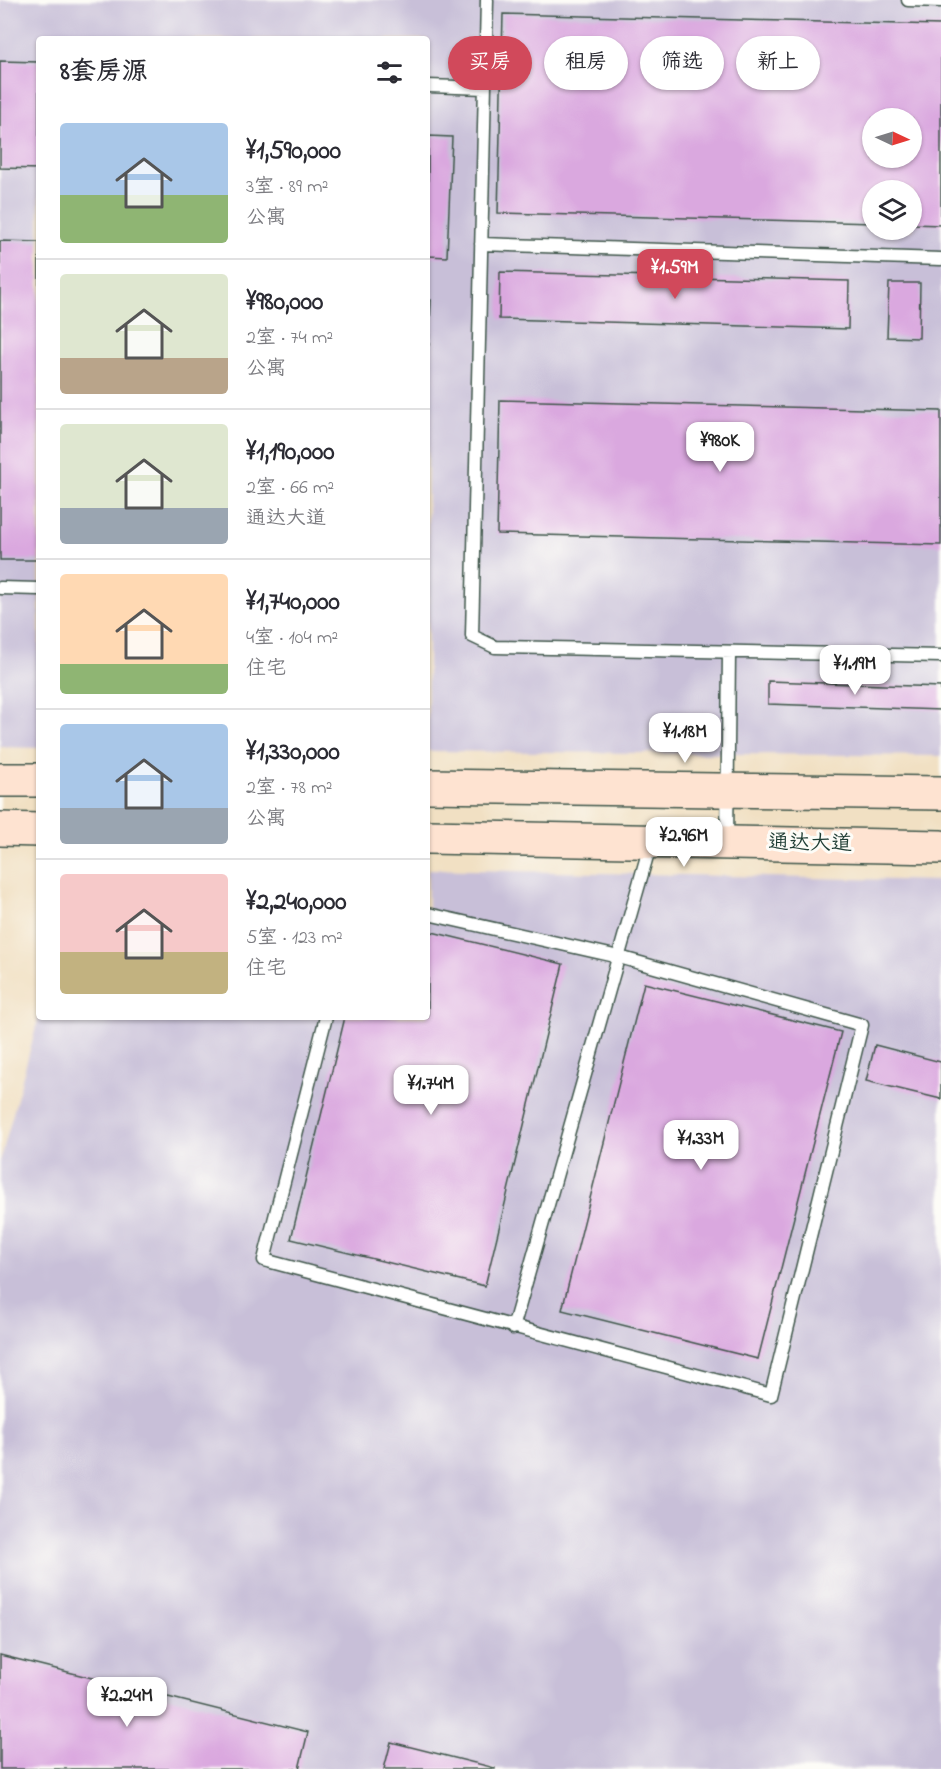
<!DOCTYPE html>
<html lang="zh">
<meta charset="utf-8">
<style>
body{margin:0;font-family:"Indie Flower","LXGW WenKai TC",sans-serif;background:#f2f2f3;color:#2b2b33;height:100vh;display:flex;flex-direction:column;font-size:22px;white-space:nowrap}
*{box-sizing:border-box;margin:0}
p{font-size:20px;color:#7c7c81}
.icon{flex:none;width:33px;height:33px;fill:none;stroke:currentColor;stroke-width:2;stroke-linecap:round;stroke-linejoin:round}
.map{position:relative;flex:1;overflow:hidden}
.drawer{position:absolute;left:36px;top:36px;width:394px;height:984px;display:flex;flex-direction:column;background:#fff;border-radius:6px;box-shadow:0 2px 4px #0004}
.drawer>*{flex:none}
.hud{position:absolute;left:448px;top:36px;width:402px;height:54px;display:flex;gap:12px}
.needle{width:39px;rotate:94deg}
.buttons{position:absolute;left:862px;top:108px;display:grid;gap:12px}
.buttons a{display:grid;place-items:center;width:60px;height:60px;border-radius:50%;background:#fff;box-shadow:0 2px 4px #0004;font-size:30px}
.price{position:absolute;translate:-50% -51px;padding:0 14px;border-radius:12px;background:#fff;color:#222;font-size:20px;line-height:39px;filter:drop-shadow(0 2px 3px #0008)}
.price::after{content:'';position:absolute;left:50%;top:36px;width:18px;height:14px;margin-left:-9px;background:inherit;clip-path:polygon(0 0,100% 0,50% 100%)}
.price.selected{background:#d1495b;color:#fff}
ul{padding:0;list-style:none}
li{display:flex;align-items:center;gap:18px;height:150px;padding:0 24px}
li+li{border-top:2px solid #e1e1e2}
li span{display:grid;place-items:center;flex:none;width:168px;height:120px;border-radius:6px;color:#555}
li>.icon{margin-inline-start:auto}
span .icon{width:72px;height:72px;fill:#fffc;stroke-width:1}
li b{font-size:26px}
h2{display:flex;justify-content:space-between;align-items:center;height:72px;padding:0 24px;font-size:26px}
.pill{padding:0 21px;border-radius:27px;background:#fff;box-shadow:0 2px 4px #0004;font-size:21px;line-height:54px}
.pill.selected{background:#d1495b;color:#fff}
.map>svg:first-child{display:block}
.industrial{fill:#c8bfd8;fill-rule:evenodd}
.building{fill:#daa8df;fill-rule:evenodd}
.lines{fill:none;stroke-linecap:round;stroke-linejoin:round}
.lane-casing{stroke:#3e5549;stroke-width:15}
.secondary-casing{stroke:#3e5549;stroke-width:36}
.lane{stroke:#fff;stroke-width:12}
.secondary{stroke:#fee3d1;stroke-width:33}
.labels{text-anchor:middle;dominant-baseline:central;stroke-width:6;stroke-linejoin:round;paint-order:stroke}
.street-label{font-size:21px;fill:#1f3d34;stroke:#fdfcf7}
</style>
<div class="map">
<svg width="941" height="1769" viewBox="0 0 941 1769">
<rect width="100%" height="100%" fill="#fdfcf7"/>
<filter id="ink" filterUnits="userSpaceOnUse"><feTurbulence type="fractalNoise" baseFrequency=".0167" numOctaves="2"/><feDisplacementMap in="SourceGraphic" scale="12" xChannelSelector="R" yChannelSelector="G"/><feConvolveMatrix kernelMatrix="1 2 1 2 8 2 1 2 1" color-interpolation-filters="sRGB"/></filter>
<filter id="wash" filterUnits="userSpaceOnUse"><feTurbulence type="fractalNoise" baseFrequency=".008" numOctaves="4" result="noise"/><feDisplacementMap in="SourceGraphic" scale="24" xChannelSelector="R" yChannelSelector="G"/><feGaussianBlur stdDeviation="1.35" result="paint"/><feColorMatrix in="noise" values="0 0 0 0 0 0 0 0 0 0 0 0 0 0 0 0 0 1.4 0 .05"/><feComposite in="paint" operator="in"/></filter>
<g filter="url(#wash)">
<rect width="100%" height="100%" fill="#f1e0c3"/>
<path class="industrial" d="M0 0H941V756L428 751V39H39V748L0 747ZM873 118H912V158H873ZM873 190H912V230H873Z
M428 869 941 881V1769H0V1162L39 1016 428 1017Z"/>
<g id="blocks">
<path class="building" d="M503 14 941 25V225L912 224V190H873V223L498 213ZM873 118H912V158H873Z
M0 61 39 62V169L0 168Z
M428 136 452 137 447 257 428 256Z
M0 241 39 242V560H0Z
M500 272 849 281 848 329 499 319Z
M889 283H920L919 338 887 337Z
M428 300H431L429 345H428Z
M500 400 941 411V545L497 534Z
M768 681 941 687V710L768 704Z
M428 931 563 964 485 1286 291 1239 345 1017H428Z
M644 983 841 1032 758 1359 562 1310Z
M875 1045 941 1062V1099L866 1081Z
M0 1655 308 1732 299 1769H0Z
M391 1742 495 1768V1769H384Z"/>
</g>
</g>
<g filter="url(#ink)">
<use href="#blocks" fill-opacity="0" stroke="#3e5549" stroke-width="1.5"/>
<g class="lines">
<g class="lane-casing">
<path id="lane" d="M487 0 472 636 495 647 941 656
M908 0 941 1
M428 86 485 88
M481 244 941 259
M0 588 39 589
M727 842 729 654
M326 1017 264 1260 771 1395 862 1025 619 957 428 914
M513 1328 651 842"/>
</g>
<g class="secondary-casing">
<path id="secondary" d="M0 780H39
M428 786 941 793
M0 829 39 830
M428 837 941 847"/>
</g>
<use href="#lane" class="lane"/>
<use href="#secondary" class="secondary"/>
</g>
</g>
<g class="labels">
<g class="street-label">
<text transform="translate(810 844) rotate(1)">通达大道</text>
</g>
</g>
</svg>
<div class="buttons">
<a><svg class="needle" viewBox="-14 -14 28 28"><path d="M0-13l5 13h-10z" fill="#e53935"/><path d="M0 13l5-13h-10z" fill="#7c7c81"/></svg></a>
<a><svg class="icon" aria-label="layers" viewBox="0 0 24 24"><path d="M12 4l9 5-9 5-9-5zM3 14l9 5 9-5"/></svg></a>
</div>
<b class="price selected" style="left:675px;top:300px">¥1.59M</b>
<b class="price" style="left:720px;top:473px">¥980K</b>
<b class="price" style="left:855px;top:696px">¥1.19M</b>
<b class="price" style="left:685px;top:764px">¥1.18M</b>
<b class="price" style="left:684px;top:868px">¥2.96M</b>
<b class="price" style="left:431px;top:1116px">¥1.74M</b>
<b class="price" style="left:701px;top:1171px">¥1.33M</b>
<b class="price" style="left:127px;top:1728px">¥2.24M</b>
<div class="hud">
<a class="pill selected">买房</a>
<a class="pill">租房</a>
<a class="pill">筛选</a>
<a class="pill">新上</a>
</div>
<section class="drawer">
<h2>8套房源<svg class="icon" aria-label="filters" viewBox="0 0 24 24"><path d="M4 7h16M4 17h16"/><circle cx="9" cy="7" r="2"/><circle cx="15" cy="17" r="2"/></svg></h2>
<ul>
<li><span style="background:linear-gradient(#a9c7e8 60%,#8fb573 0)"><svg class="icon" aria-label="home" viewBox="0 0 24 24"><path d="M3 11l9-7 9 7M6 9v11h12V9"/></svg></span><div><b>¥1,590,000</b><p>3室 · 89 m²</p><p>公寓</p></div></li>
<li><span style="background:linear-gradient(#dfe7d0 70%,#b9a48a 0)"><svg class="icon" aria-label="home" viewBox="0 0 24 24"><path d="M3 11l9-7 9 7M6 9v11h12V9"/></svg></span><div><b>¥980,000</b><p>2室 · 74 m²</p><p>公寓</p></div></li>
<li><span style="background:linear-gradient(#dfe7d0 70%,#9aa5b1 0)"><svg class="icon" aria-label="home" viewBox="0 0 24 24"><path d="M3 11l9-7 9 7M6 9v11h12V9"/></svg></span><div><b>¥1,190,000</b><p>2室 · 66 m²</p><p>通达大道</p></div></li>
<li><span style="background:linear-gradient(#ffd9b3 75%,#8fb573 0)"><svg class="icon" aria-label="home" viewBox="0 0 24 24"><path d="M3 11l9-7 9 7M6 9v11h12V9"/></svg></span><div><b>¥1,740,000</b><p>4室 · 104 m²</p><p>住宅</p></div></li>
<li><span style="background:linear-gradient(#a9c7e8 70%,#9aa5b1 0)"><svg class="icon" aria-label="home" viewBox="0 0 24 24"><path d="M3 11l9-7 9 7M6 9v11h12V9"/></svg></span><div><b>¥1,330,000</b><p>2室 · 78 m²</p><p>公寓</p></div></li>
<li><span style="background:linear-gradient(#f6c9c9 65%,#c2b280 0)"><svg class="icon" aria-label="home" viewBox="0 0 24 24"><path d="M3 11l9-7 9 7M6 9v11h12V9"/></svg></span><div><b>¥2,240,000</b><p>5室 · 123 m²</p><p>住宅</p></div></li>
</ul>
</section>
</div>
